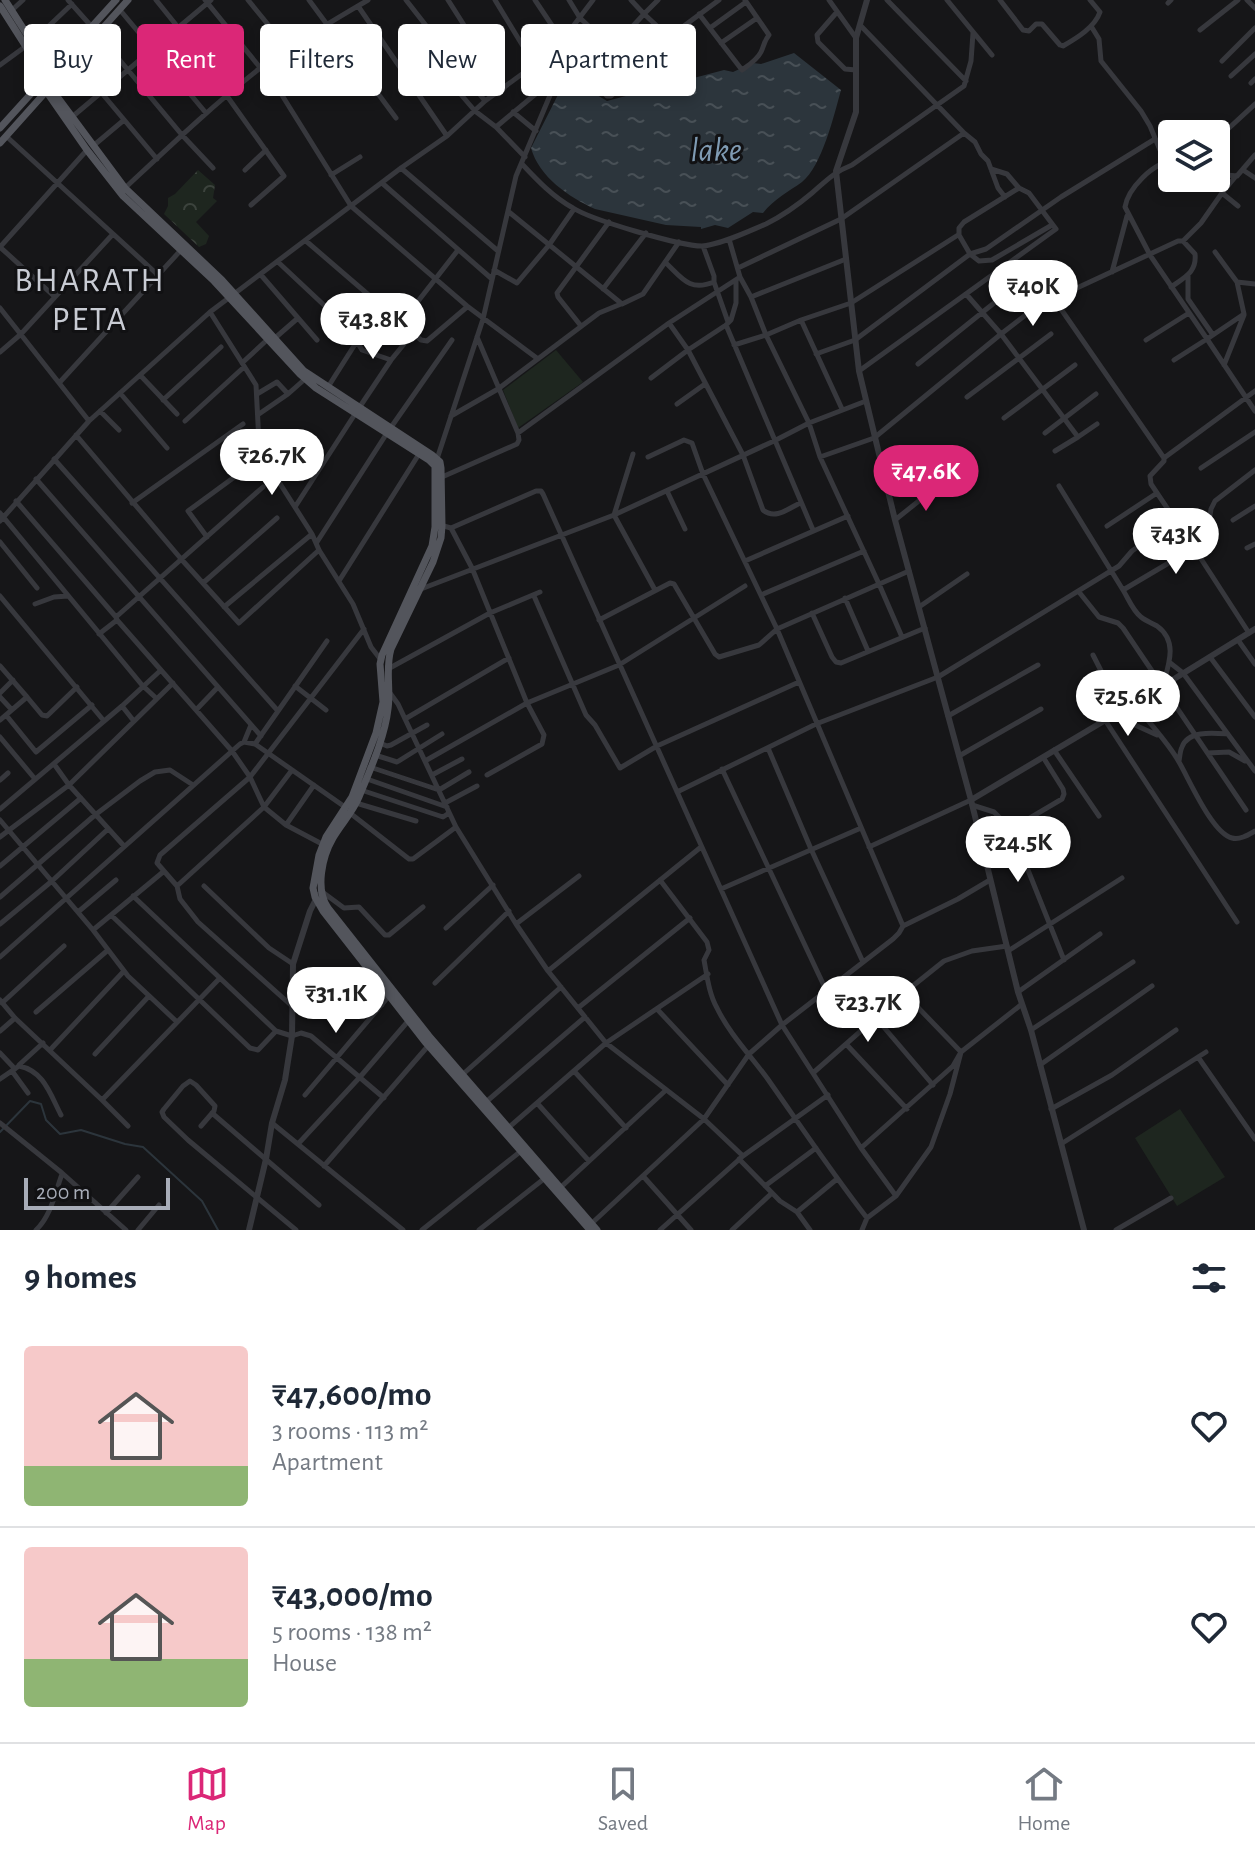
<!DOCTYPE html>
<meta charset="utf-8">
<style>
body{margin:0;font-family:"Alegreya Sans",sans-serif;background:#f2f2f3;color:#1f2937;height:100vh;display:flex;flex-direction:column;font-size:30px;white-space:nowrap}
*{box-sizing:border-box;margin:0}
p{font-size:26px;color:#747a83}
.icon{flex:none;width:44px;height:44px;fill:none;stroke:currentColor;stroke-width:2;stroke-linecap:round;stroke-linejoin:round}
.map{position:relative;height:1230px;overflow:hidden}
.details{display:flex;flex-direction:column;background:#fff;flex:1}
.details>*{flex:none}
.guide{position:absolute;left:24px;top:24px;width:800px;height:72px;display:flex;gap:16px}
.tools{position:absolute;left:1158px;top:120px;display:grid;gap:16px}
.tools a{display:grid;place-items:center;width:72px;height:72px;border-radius:8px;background:#fff;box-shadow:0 4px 12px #0003;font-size:40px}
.scale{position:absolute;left:24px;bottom:20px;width:146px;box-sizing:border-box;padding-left:8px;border:4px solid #a8adb8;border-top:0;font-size:22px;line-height:28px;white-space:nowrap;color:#a8adb8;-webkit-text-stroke:6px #111113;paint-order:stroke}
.price{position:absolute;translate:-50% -68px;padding:0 18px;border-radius:28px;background:#fff;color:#222;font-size:26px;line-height:52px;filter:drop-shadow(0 2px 4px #0008)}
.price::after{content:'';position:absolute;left:50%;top:48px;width:24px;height:18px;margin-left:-12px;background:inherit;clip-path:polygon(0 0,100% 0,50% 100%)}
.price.selected{background:#db2777;color:#fff}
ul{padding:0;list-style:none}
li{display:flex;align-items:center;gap:24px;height:200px;padding:0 24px}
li+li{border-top:2px solid #e0e1e3}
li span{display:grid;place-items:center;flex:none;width:224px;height:160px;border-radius:8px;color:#555}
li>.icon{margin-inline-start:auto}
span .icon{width:96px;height:96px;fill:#fffc;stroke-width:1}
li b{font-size:34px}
h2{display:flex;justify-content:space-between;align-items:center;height:96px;padding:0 24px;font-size:34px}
.tag{padding:0 28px;border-radius:8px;background:#fff;box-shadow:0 4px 12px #0003;font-size:28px;line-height:72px}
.tag.selected{background:#db2777;color:#fff}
.tab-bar{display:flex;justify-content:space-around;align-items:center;height:112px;border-top:2px solid #e0e1e3;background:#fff;font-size:22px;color:#747a83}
.tab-bar a{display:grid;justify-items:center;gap:4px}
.tab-bar .selected{color:#db2777}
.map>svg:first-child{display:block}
.green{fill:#1e261f}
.forest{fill:url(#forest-crowns)}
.water{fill:url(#water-ripples)}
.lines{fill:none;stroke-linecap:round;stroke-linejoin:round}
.stream{stroke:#2c353c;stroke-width:2}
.minor{stroke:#37383d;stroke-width:5}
.tertiary{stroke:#37383d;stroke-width:6}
.primary{stroke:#53555c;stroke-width:7}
.labels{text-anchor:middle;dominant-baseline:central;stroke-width:6;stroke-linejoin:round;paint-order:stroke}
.water-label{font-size:34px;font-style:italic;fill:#7f9bb3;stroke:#111113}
.neighbourhood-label{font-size:34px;letter-spacing:2px;fill:#c9ccd4;stroke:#111113}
</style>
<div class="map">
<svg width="1255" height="1230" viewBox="0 0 1255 1230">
<defs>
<pattern id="forest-crowns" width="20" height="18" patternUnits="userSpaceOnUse" patternTransform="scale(2)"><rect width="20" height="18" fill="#1e261f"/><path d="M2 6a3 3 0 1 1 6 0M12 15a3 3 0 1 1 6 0" fill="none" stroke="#3c433d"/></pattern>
<pattern id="water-ripples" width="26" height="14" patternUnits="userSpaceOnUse" patternTransform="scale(2)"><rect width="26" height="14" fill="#2c353c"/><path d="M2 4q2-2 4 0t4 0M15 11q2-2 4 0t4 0" fill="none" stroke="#485056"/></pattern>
</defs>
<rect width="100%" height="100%" fill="#161618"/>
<path class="green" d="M556 350 583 382 518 428 503 390Z
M1180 1109 1225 1177 1177 1206 1135 1138Z"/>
<path class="forest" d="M198 170 215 185 213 198 217 201 196 222 209 236 206 244 199 247 164 214 168 206V198L175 194Z"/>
<path class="water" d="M794 53 841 90C834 115 822 166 802 182 788 192 774 199 763 213L753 212 728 228 715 225 701 229V227L666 225 595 209C569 197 539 177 531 148L567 77 607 101 724 70 733 72 753 63 761 64Z"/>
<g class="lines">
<path class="stream" d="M0 1132 30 1101 41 1104 46 1120 60 1134 81 1130 125 1144 143 1147 202 1201 218 1230"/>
<path class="minor" d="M68 0 92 27
M156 0 231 93
M205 0 280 92 351 206 467 306 538 359
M248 0 288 49
M309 0 396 118
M406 0 485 101
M448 0 504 88
M495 0 535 66
M535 0 563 42
M569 0 580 18 649 82
M631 0 644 14 658 0
M829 0 856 38
M887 0 966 81
M947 0 992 55
M1000 0 1023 30 1029 31 1036 24H1042L1060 45 1063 46C1077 38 1095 27 1100 12L1090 0
M1247 0 1255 8
M1168 3 1171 0
M358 6 447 136
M120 10 206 113
M11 11 23 0
M837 12 817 35 818 42 845 69 856 70
M699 14 742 70C749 65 757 60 761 52 764 46 764 41 769 35L745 0
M1091 26 1099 39 1101 61 1141 111 1150 126 1165 162
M710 28 746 2
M1200 30 1238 0
M98 34 182 135 213 168
M307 36 327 67
M32 42 72 4
M721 43 757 18
M559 46 607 96H611L669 37 719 0
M281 54 305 87
M428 56 475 111 496 127 525 157
M660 58 667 41
M74 60 157 159
M1222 61 1255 28
M0 65 26 46
M588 75 644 14 669 37
M1231 76 1255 54
M1251 83 1255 79
M227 96 284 176 251 205
M513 112 536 131
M72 117 211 0
M496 127 556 77
M964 133 975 142 981 154 988 161 998 188 1005 197
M6 136 158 275
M1216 140 1255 104
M93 146 124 120
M1172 162C1153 162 1128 189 1125 207L1150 255 1207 339 1244 314 1237 282 1215 252
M522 164C537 180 553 197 573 208 592 220 680 246 702 246 720 245 749 231 766 224 782 216 799 204 812 193 826 181 834 172 852 165L964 86 971 61 973 33
M401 168 498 251
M245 170 266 150
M1243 170 1255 178
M1216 174 1237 176 1255 155
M331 175 360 157
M1236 176 1222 193 1238 206
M382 183 492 279
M125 188C169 147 212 106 259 69 294 43 331 22 368 0
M509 212 622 304 643 294 679 242
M1052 225 992 260 979 261 970 254 986 249 1061 197 1155 139
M729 239 740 277
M306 241 421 340 427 341 467 307
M1183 241 1201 223 1222 193
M0 247 87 150
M0 247 55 297
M278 262 359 338
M665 262C682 278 689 292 714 282V276L703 246
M738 268 841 219 964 133 861 26
M494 270 517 283 549 245 574 209
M1112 272 1127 216
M261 275 317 340
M1188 276V299L1213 335
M714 282 728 322
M1237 282 1255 284
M603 289 646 233
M234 294 401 168 447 136 485 101 555 50 593 0
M966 294 1001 334 1078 437 1097 424
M751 297 766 335 801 320 851 303 958 235
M1054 299 1164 458V461L1150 476 1151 484 1194 548 1123 590 1059 486
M0 308 89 421
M210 312 256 385 259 443 265 460 312 534 319 550 353 604 371 647 381 660
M801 320 842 409
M669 323 688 350 743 455 763 510C775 520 788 509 800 503
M726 325 813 530
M581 326 558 297 557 293 609 222
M477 337 518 433 669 323 740 277 751 297 846 259
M275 338 298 318
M1146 340 1189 313
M357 342 362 350 391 360
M734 345 766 335 809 423 820 457 879 584 902 637
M0 352 21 334 113 234
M816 354 855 340 970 254 959 235V228L964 222 1019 188
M1174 360 1207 339 1255 411
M242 363 268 339
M918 364 1009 291
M1224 365 1244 315
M859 371 1056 229 1029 193 1019 188 1007 174 991 169
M140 375 177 414
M651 378 688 350 726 325 731 320 736 303V280
M60 382 181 250
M328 387 359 338 369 327 401 323 458 250
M120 393 167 448
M257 394 277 382 288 394
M967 397 1051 334
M163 400 221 347
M677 404 705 384
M359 408 391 360 413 333
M100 411 119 430
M259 414 288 394 305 379
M451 416 498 389 599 313 621 304
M1004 418 1075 365
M185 421 244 367
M1045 433 1096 394
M76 435 182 560 239 623 319 550
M1055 451 1078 437
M633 454 614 515 655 590
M648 457 684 440 692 443 703 474 777 629 909 571
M820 457 874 438 1001 334 1036 307 1178 241H1183L1195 254C1197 272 1185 277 1171 287
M1164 458 1255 391
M54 459 278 711
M437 459 483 319 516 176 559 74 561 62 555 50
M1201 468 1255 432
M883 472 907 458 927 495
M442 477 517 444 519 440 518 433
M36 479 261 736
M667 491 685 529
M16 501 116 617 117 620 232 751 250 777 264 807 286 825 322 844
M132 503 243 424
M295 507 355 414
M0 513 142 685 156 698
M895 520 940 484
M1233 520 1255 506
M0 521 89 421 210 312 230 297
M440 525 451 528 472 568 527 703 544 735 542 744 487 775
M1107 526 1157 493
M451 528 536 491H541L543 494 782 1025 861 1148 896 1196
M207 537 188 511 244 470
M0 542 37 588
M317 542 387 433 452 340
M1247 548 1255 544
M745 561 848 516
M339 581 419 454
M203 583 277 518
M421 589 614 515 774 441 809 423 866 401
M1123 590C1128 598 1133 611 1141 617 1146 621 1152 623 1157 626 1178 641 1169 664 1163 685
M1079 592 1099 617 1118 623 1123 628 1246 810
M761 595 864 551
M0 596 104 721
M534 596 586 715 595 725 620 768 657 746 799 682
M845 598 868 651
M35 604 54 597 68 596
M224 607 312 534
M919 607 967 574
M812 613 832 657 836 662 841 663 925 628
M116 617 263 487
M1249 633 1194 548 1208 529 1211 509 1215 501 1255 470
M99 634 117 620
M1238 640 1255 664
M327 641 255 744 345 807
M1093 655 1121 710
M1210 657 1255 717
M1169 662 1183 673 1255 771
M0 666 27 697 0 720
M388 669 490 613 540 592
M295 686 326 710
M1087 686 1105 720 1237 922
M0 693 13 680
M390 693 398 704 456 827 516 924 548 971 606 1043 704 1119 743 1156 660 1230
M0 697 12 710
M27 697 42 715 47 716 77 687
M1134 703C1148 722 1168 742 1179 762 1189 779 1212 833 1232 838 1240 840 1248 835 1255 831
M122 706 133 720
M196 710 218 687
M1116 713 1124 720 1157 735
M6 715 36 752 92 705
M948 716 1038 665
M405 719 509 658
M0 737 35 779
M244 742 251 725
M380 743 387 746 391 745 427 725
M768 748 811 849 863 962
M1054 750 1099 816
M1208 753 1229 752 1245 761
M375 755 397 762 442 734
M959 756 1041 709
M425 761 527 703 619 665 745 586
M1179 761C1180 756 1180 751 1182 747 1188 730 1214 733 1228 734
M54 764 69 785 124 846
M370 767 439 790 469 772
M722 769 826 990
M292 770 264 807 177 886 157 863 160 855 250 777 364 629
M432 775 462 759
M367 779 447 807
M0 780 8 773
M361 790 443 817 449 813
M677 792 816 724 938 677 1119 566 1132 551 1175 520
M356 803 416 821
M445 803 477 786
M972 805 994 812 1012 830 1064 960
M0 809 122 706 161 670
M350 813 409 859H413L456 827
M0 820 93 930 128 976 177 1022
M286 825 314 785
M0 837 69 785 173 683
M982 846 1062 799 1064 794 1063 789 1043 757
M869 847 971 800
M0 866 81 798
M660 880 707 942 709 950 704 960C707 976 709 994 717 1008 729 1033 750 1055 767 1078 800 1125 832 1173 867 1218
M177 886 180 899 198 922 292 1006
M204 886 269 948 293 964
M721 889 861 828
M321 891 344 908 359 907 385 935H389L423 907
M133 896 276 1031 292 1036 301 1033 311 1036 384 1098
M0 897 95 815 140 781 155 772 170 770 193 785
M78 912 116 880
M111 915 250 1048 258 1050 276 1031
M0 924 52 881 108 829
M516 924 579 876
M903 926 958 899 990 880
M446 928 493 885
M93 930 163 872
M1008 951 1122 878
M0 957 240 744 244 742 255 744
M548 971 701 847
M435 983 509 911
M1018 992 1100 934
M357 996 382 1005
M0 1000 15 1018 102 1100 128 1126
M2 1003 64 946
M578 1008 690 918
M657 1009 728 1085
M36 1012 108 950
M876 1018 933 1085
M1031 1030 1133 962
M0 1031 15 1018
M846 1044 907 1109
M50 1050 124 971
M0 1053 15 1069
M95 1054 149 996
M1198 1057 1255 1139
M19 1065 43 1043
M1040 1065 1152 986
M12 1071 28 1093
M574 1071 626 1128
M813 1073 904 993 944 961 972 951 1007 946
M462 1075 561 987
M0 1079 19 1066C44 1071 50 1094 61 1115
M305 1095 389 996
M102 1100 219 979
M486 1102 585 1017
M537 1103 589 1161
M1051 1109 1112 1075 1176 1030
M212 1113 319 1205
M0 1123 62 1173 126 1230
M272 1123 403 1230
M201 1126 214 1111 215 1106 196 1085 190 1081 183 1086 164 1109 162 1112 164 1117 188 1140 296 1230
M508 1128 606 1043 708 974
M298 1144 360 1077 409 1020
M1061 1144 1206 1052
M861 1148 953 1066 961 1052 904 993
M743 1156 828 1095
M739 1159 780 1201 797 1212 810 1230
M324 1166 428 1046
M643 1176 691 1230
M765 1186 816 1148
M560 1188 666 1090
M797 1212 837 1179
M106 1213 138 1177
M591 1224 704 1119 749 1054 782 1025 893 939 899 933 903 926 777 629 759 645 719 657 715 654 674 584 670 583 599 620
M36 1230C51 1216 55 1193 62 1174
M138 1230 159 1205
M422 1230 521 1151
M479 1230 545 1178
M732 1230 772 1193
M862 1230 867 1218 896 1196 931 1147 950 1094 961 1052 1022 1004
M1116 1230 1171 1198"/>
<path class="tertiary" d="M867 0 856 38V112L836 171 859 371 895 520 971 800 1018 992 1031 1030 1084 1230
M971 800 1161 687 1255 629
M249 1230 266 1159 272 1123 285 1080 292 1036 293 964 310 911 318 895"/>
<path class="primary" d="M5 0 51 72 56 95 125 188 222 280 304 371 432 455 440 462 441 468 442 526 441 538 433 562 391 649C385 669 391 689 388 709 385 737 370 770 359 797 353 812 341 824 333 838 322 857 315 889 328 908L429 1036 597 1230
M0 6 46 78
M46 91 87 150 123 196 214 281 300 374 316 388 429 460 435 466V527L432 546 382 655 380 664 383 702 376 733 352 797 326 837 319 855 313 888 315 897 323 911 426 1043 590 1230
M0 128 116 0
M0 143 128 0"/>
</g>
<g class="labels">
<g class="water-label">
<text x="716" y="151">lake</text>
</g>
<g class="neighbourhood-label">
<text x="90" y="281">BHARATH<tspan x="90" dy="39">PETA</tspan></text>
</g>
</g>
</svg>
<div class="tools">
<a><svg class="icon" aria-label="layers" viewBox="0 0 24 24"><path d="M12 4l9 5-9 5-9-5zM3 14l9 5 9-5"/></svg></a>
</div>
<div class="scale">200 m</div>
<b class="price" style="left:1033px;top:328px">₹40K</b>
<b class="price" style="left:373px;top:361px">₹43.8K</b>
<b class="price" style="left:272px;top:497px">₹26.7K</b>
<b class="price selected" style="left:926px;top:513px">₹47.6K</b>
<b class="price" style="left:1176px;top:576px">₹43K</b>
<b class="price" style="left:1128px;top:738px">₹25.6K</b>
<b class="price" style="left:1018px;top:884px">₹24.5K</b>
<b class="price" style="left:336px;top:1035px">₹31.1K</b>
<b class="price" style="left:868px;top:1044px">₹23.7K</b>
<div class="guide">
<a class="tag">Buy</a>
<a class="tag selected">Rent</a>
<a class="tag">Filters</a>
<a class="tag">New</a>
<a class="tag">Apartment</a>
</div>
</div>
<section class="details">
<h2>9 homes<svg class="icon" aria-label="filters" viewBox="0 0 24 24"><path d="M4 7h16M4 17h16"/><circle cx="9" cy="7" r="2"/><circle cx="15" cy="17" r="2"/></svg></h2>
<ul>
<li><span style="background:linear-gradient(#f6c9c9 75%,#8fb573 0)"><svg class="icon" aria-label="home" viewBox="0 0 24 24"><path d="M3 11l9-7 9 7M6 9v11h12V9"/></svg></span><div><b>₹47,600/mo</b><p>3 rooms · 113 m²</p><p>Apartment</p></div><svg class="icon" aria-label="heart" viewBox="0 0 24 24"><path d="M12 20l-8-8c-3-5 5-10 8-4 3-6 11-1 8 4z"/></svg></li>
<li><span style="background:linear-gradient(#f6c9c9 70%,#8fb573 0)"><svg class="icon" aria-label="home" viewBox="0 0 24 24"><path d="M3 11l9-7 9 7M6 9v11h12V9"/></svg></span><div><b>₹43,000/mo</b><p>5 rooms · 138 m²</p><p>House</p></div><svg class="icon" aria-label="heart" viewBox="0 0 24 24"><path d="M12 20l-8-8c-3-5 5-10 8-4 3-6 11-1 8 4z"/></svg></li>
</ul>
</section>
<nav class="tab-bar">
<a class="selected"><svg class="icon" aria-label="map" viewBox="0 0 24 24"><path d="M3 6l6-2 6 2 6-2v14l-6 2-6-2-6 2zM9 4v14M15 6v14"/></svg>Map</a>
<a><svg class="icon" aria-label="saved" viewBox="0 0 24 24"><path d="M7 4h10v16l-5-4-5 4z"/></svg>Saved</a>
<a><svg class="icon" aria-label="home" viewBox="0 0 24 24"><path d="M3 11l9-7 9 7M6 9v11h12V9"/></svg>Home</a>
</nav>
